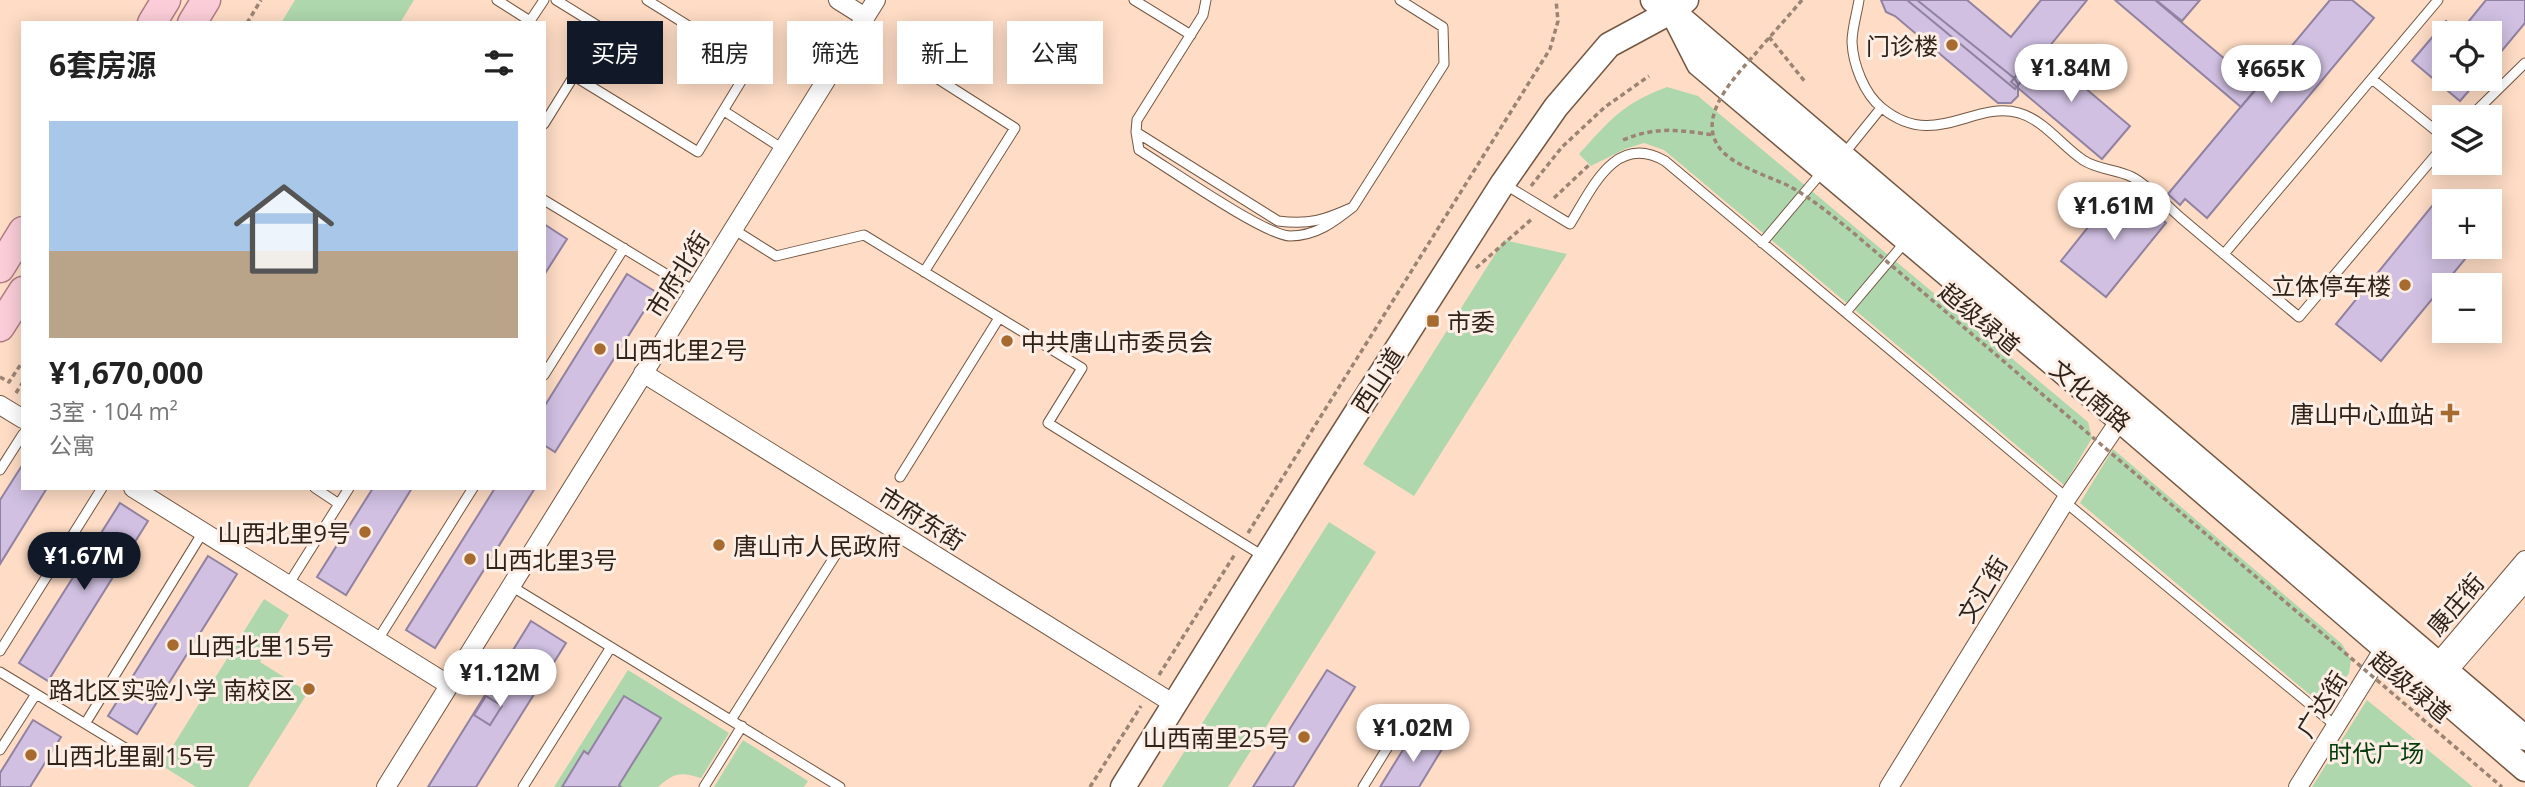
<!DOCTYPE html>
<html lang="zh">
<meta charset="utf-8">
<style>
body{margin:0;font-family:"Open Sans","Noto Sans SC",sans-serif;background:#f6f6f6;color:#222;height:100vh;display:flex;flex-direction:column;font-size:26px;white-space:nowrap}
*{box-sizing:border-box;margin:0}
p{font-size:23px;color:#767676}
.icon{flex:none;width:38px;height:38px;fill:none;stroke:currentColor;stroke-width:2;stroke-linecap:round;stroke-linejoin:round}
.map{position:relative;flex:1;overflow:hidden}
.drawer{position:absolute;left:21px;top:21px;width:525px;height:469px;display:flex;flex-direction:column;background:#fff;border-radius:0px;box-shadow:0 4px 18px #0003}
.drawer>*{flex:none}
.hud{position:absolute;left:567px;top:21px;width:665px;height:63px;display:flex;gap:14px}
.fabs{position:absolute;left:2432px;top:21px;display:grid;gap:14px}
.fabs a{display:grid;place-items:center;width:70px;height:70px;border-radius:0px;background:#fff;box-shadow:0 4px 18px #0003;font-size:35px}
.price{position:absolute;translate:-50% -60px;padding:0 16px;border-radius:24px;background:#fff;color:#222;font-size:23px;line-height:46px;filter:drop-shadow(0 2px 4px #0008)}
.price::after{content:'';position:absolute;left:50%;top:42px;width:21px;height:16px;margin-left:-10px;background:inherit;clip-path:polygon(0 0,100% 0,50% 100%)}
.price.selected{background:#111827;color:#fff}
ul{padding:0;list-style:none}
li{display:grid;align-content:center;gap:14px;height:371px;padding:0 28px}
li+li{border-top:2px solid #e0e0e0}
li span{display:grid;place-items:center;height:217px;border-radius:0px;color:#555}
li>.icon{margin-inline-start:auto}
span .icon{width:126px;height:126px;fill:#fffc;stroke-width:1}
li b{font-size:30px}
h2{display:flex;justify-content:space-between;align-items:center;height:84px;padding:0 28px;font-size:30px}
.pill{padding:0 24px;border-radius:0px;background:#fff;box-shadow:0 4px 18px #0003;font-size:24px;line-height:63px}
.pill.selected{background:#111827;color:#fff}
.map>svg:first-child{display:block}
.green{fill:#aed7ad}
.building{fill:#d1c0e2;stroke:#9182a1;stroke-width:2}
.lines{fill:none;stroke-linecap:round;stroke-linejoin:round}
.lane-casing{stroke:#745743;stroke-width:11}
.street-casing{stroke:#745743;stroke-width:20}
.secondary-casing{stroke:#745743;stroke-width:27}
.primary-casing{stroke:#b07b84;stroke-width:31}
.path{stroke:#9c8474;stroke-width:3.5;stroke-dasharray:5 3.5;stroke-linecap:butt}
.lane{stroke:#fff;stroke-width:9}
.street{stroke:#fff;stroke-width:18}
.secondary{stroke:#fff;stroke-width:24}
.primary{stroke:#facdd8;stroke-width:28}
.path-bridge{stroke:#9c8474;stroke-width:3.5;stroke-dasharray:5 3.5;stroke-linecap:butt}
.poi-dot{fill:#a76a2f;stroke:#fceee5;stroke-width:2.5}
.labels{text-anchor:middle;dominant-baseline:central;stroke-width:6;stroke-linejoin:round;paint-order:stroke}
.poi-label{font-size:24px;fill:#2e2219;stroke:#fceee5;text-anchor:start}
.street-label{font-size:24px;fill:#2e2219;stroke:#fceee5}
.park-label{font-size:24px;fill:#053b0c;stroke:#fceee5}
</style>
<div class="map">
<svg width="2525" height="787" viewBox="0 0 2525 787">
<rect width="100%" height="100%" fill="#fedcc5"/>
<path class="green" d="M295 0H414L400 23H281Z
M1667 87 1698 96 2088 422 2092 438 2064 485 1664 150 1644 143 1625 149 1591 166 1579 154C1611 119 1622 104 1667 87Z
M1504 240 1567 254 1414 496 1363 464Z
M2113 449 2342 644 2351 660 2349 673 2326 708 2080 503Z
M1329 522 1376 552 1228 787H1162Z
M264 599 289 615 260 662 308 692 248 787H196L161 765Z
M628 670 729 733 701 778C680 772 675 772 658 787H554Z
M2367 700 2473 787H2312Z
M743 740 808 781 804 787H714Z"/>
<path class="building" d="M1881 0H1917L2014 78 2018 84V96L2011 103H1998L1895 16 1886 12Z
M1907 0H1967L2011 37 2041 0H2087L2015 89Z
M2115 0H2155L2258 87 2241 107Z
M2156 0H2200L2182 21Z
M2330 0H2352L2374 18 2207 218 2185 199 2180 205 2168 194Z
M2486 0H2525V23L2490 65V33H2445V79H2479L2460 101 2412 61 2446 21 2460 32Z
M2039 49 2130 126 2102 159 2011 82Z
M2121 186 2166 223 2106 297 2061 261Z
M2445 190 2460 201H2445V247H2475L2381 361 2336 324Z
M544 224 567 239 544 275Z
M627 274 656 292 555 452 544 445V407Z
M23 464V488H47L0 564V500Z
M373 488H412L346 595 317 577Z
M495 488H535L435 648 406 630Z
M120 503 148 521 48 681 19 663Z
M208 556 237 574 137 734 108 716Z
M531 621 566 643 476 787H428Z
M1327 670 1355 687 1293 787H1253Z
M486 696 502 706 490 725 474 715Z
M624 696 661 718 619 785 621 787H562L584 751 588 754Z
M33 720 61 737 30 787H0V773Z
M1414 732 1442 749 1419 787H1380Z"/>
<g class="lines">
<g class="lane-casing">
<path id="lane" d="M497 0 530 21 544 0
M1134 0 1191 35
M1859 0C1857 13 1852 29 1852 42 1853 64 1864 94 1882 108 1935 151 1973 100 2019 113 2044 120 2062 146 2083 160 2098 170 2116 169 2132 177 2148 185 2167 206 2181 218 2220 251 2259 284 2299 317L2445 144
M574 76 698 152 751 65 647 0
M2372 79 2445 138
M724 111 783 149
M2470 117 2525 63
M544 124 603 29 556 0
M1136 132 1278 221C1310 225 1324 220 1353 207 1334 222 1316 236 1290 236 1264 235 1167 167 1139 150L1136 132 1137 120 1203 15 1206 0
M1843 155 1881 108
M1504 184 1570 224C1592 189 1615 132 1665 161L2067 498 2070 506 2336 726
M544 200 694 291
M1353 207 1444 64 1443 27 1400 0
M733 229 776 256 864 235 1082 368 1048 423 1263 556
M1762 243 1822 172
M2224 254 2438 0
M924 272 1015 128 935 77
M1846 312 1906 241
M544 375 624 248
M0 470 23 434
M900 477 999 318
M315 488 339 504
M288 585 349 488
M511 586 840 787
M377 641 473 488
M0 651 102 488
M0 672 145 760
M88 719 203 532
M731 720 840 548
M0 750 36 694
M523 787 611 647
M704 787 742 726
M1363 787 1407 716"/>
</g>
<g class="street-casing">
<path id="street" d="M838 0 865 17
M643 373 1174 704
M0 405 23 419
M133 488 449 685
M2430 672 2525 560
M2441 679 2525 582
M386 787 876 0
M1889 787 2067 498 2120 420
M2298 787 2385 647"/>
</g>
<g class="secondary-casing">
<path id="secondary" d="M1653 0 1672 11 2525 738
M1672 11 1699 64 2120 420 2525 769
M1123 787 1320 470 1503 183 1556 107 1609 45 1672 11 1686 0"/>
</g>
<g class="primary-casing">
<path id="primary" d="M152 23 166 0
M192 23 206 0
M0 268 23 231
M0 327 23 291"/>
</g>
<path class="path" d="M247 23 261 0
M1769 37 1806 83
M1623 140C1657 126 1678 130 1714 135
M1531 186 1562 147 1605 107 1649 76
M1554 198 1589 165
M1476 268 1533 218
M0 377 9 382 23 361
M16 393 23 382
M1248 533 1550 49 1558 21 1556 0
M1159 675 1235 554
M1090 787 1141 706"/>
<use href="#lane" class="lane"/>
<use href="#street" class="street"/>
<use href="#secondary" class="secondary"/>
<use href="#primary" class="primary"/>
<path class="path-bridge" d="M1802 0C1787 18 1771 35 1756 53 1732 80 1687 126 1730 158 1747 170 1770 177 1789 186 1811 198 1830 214 1850 230L2502 787"/>
</g>
<g class="poi-dot">
<circle cx="1952" cy="45" r="7"/>
<circle cx="2405" cy="285" r="7"/>
<rect x="1426" y="314" width="14" height="14" rx="3.5"/>
<circle cx="1007" cy="341" r="7"/>
<circle cx="600" cy="349" r="7"/>
<path d="M2446.5 402.5h7v7h7v7h-7v7h-7v-7h-7v-7h7z"/>
<circle cx="365" cy="532" r="7"/>
<circle cx="719" cy="545" r="7"/>
<circle cx="470" cy="559" r="7"/>
<circle cx="173" cy="645" r="7"/>
<circle cx="309" cy="689" r="7"/>
<circle cx="1304" cy="737" r="7"/>
<circle cx="31" cy="755" r="7"/>
</g>
<g class="labels">
<g class="poi-label">
<text x="1938" y="45" text-anchor="end">门诊楼</text>
<text x="2391" y="285" text-anchor="end">立体停车楼</text>
<text x="1447" y="321">市委</text>
<text x="1021" y="341">中共唐山市委员会</text>
<text x="614" y="349">山西北里2号</text>
<text x="2434" y="413" text-anchor="end">唐山中心血站</text>
<text x="351" y="532" text-anchor="end">山西北里9号</text>
<text x="733" y="545">唐山市人民政府</text>
<text x="484" y="559">山西北里3号</text>
<text x="187" y="645">山西北里15号</text>
<text x="295" y="689" text-anchor="end">路北区实验小学 南校区</text>
<text x="1290" y="737" text-anchor="end">山西南里25号</text>
<text x="45" y="755">山西北里副15号</text>
</g>
<g class="street-label">
<text transform="translate(677 274) rotate(-58)">市府北街</text>
<text transform="translate(1980 318) rotate(40)">超级绿道</text>
<text transform="translate(1377 380) rotate(-57)">西山道</text>
<text transform="translate(2091 395) rotate(40)">文化南路</text>
<text transform="translate(922 518) rotate(32)">市府东街</text>
<text transform="translate(1982 589) rotate(-59)">文汇街</text>
<text transform="translate(2455 604) rotate(-49)">康庄街</text>
<text transform="translate(2411 686) rotate(40)">超级绿道</text>
<text transform="translate(2321 704) rotate(-58)">广达街</text>
</g>
<g class="park-label">
<text x="2376" y="752">时代广场</text>
</g>
</g>
</svg>
<div class="fabs">
<a><svg class="icon" aria-label="locate" viewBox="0 0 24 24"><circle cx="12" cy="12" r="6"/><path d="M12 2v4M12 18v4M2 12h4M18 12h4"/></svg></a>
<a><svg class="icon" aria-label="layers" viewBox="0 0 24 24"><path d="M12 4l9 5-9 5-9-5zM3 14l9 5 9-5"/></svg></a>
<a>+</a>
<a>−</a>
</div>
<b class="price" style="left:2071px;top:104px">¥1.84M</b>
<b class="price" style="left:2271px;top:105px">¥665K</b>
<b class="price" style="left:2114px;top:242px">¥1.61M</b>
<b class="price selected" style="left:84px;top:592px">¥1.67M</b>
<b class="price" style="left:500px;top:709px">¥1.12M</b>
<b class="price" style="left:1413px;top:764px">¥1.02M</b>
<div class="hud">
<a class="pill selected">买房</a>
<a class="pill">租房</a>
<a class="pill">筛选</a>
<a class="pill">新上</a>
<a class="pill">公寓</a>
</div>
<section class="drawer">
<h2>6套房源<svg class="icon" aria-label="filters" viewBox="0 0 24 24"><path d="M4 7h16M4 17h16"/><circle cx="9" cy="7" r="2"/><circle cx="15" cy="17" r="2"/></svg></h2>
<ul>
<li><span style="background:linear-gradient(#a9c7e8 60%,#b9a48a 0)"><svg class="icon" aria-label="home" viewBox="0 0 24 24"><path d="M3 11l9-7 9 7M6 9v11h12V9"/></svg></span><div><b>¥1,670,000</b><p>3室 · 104 m²</p><p>公寓</p></div></li>
</ul>
</section>
</div>
